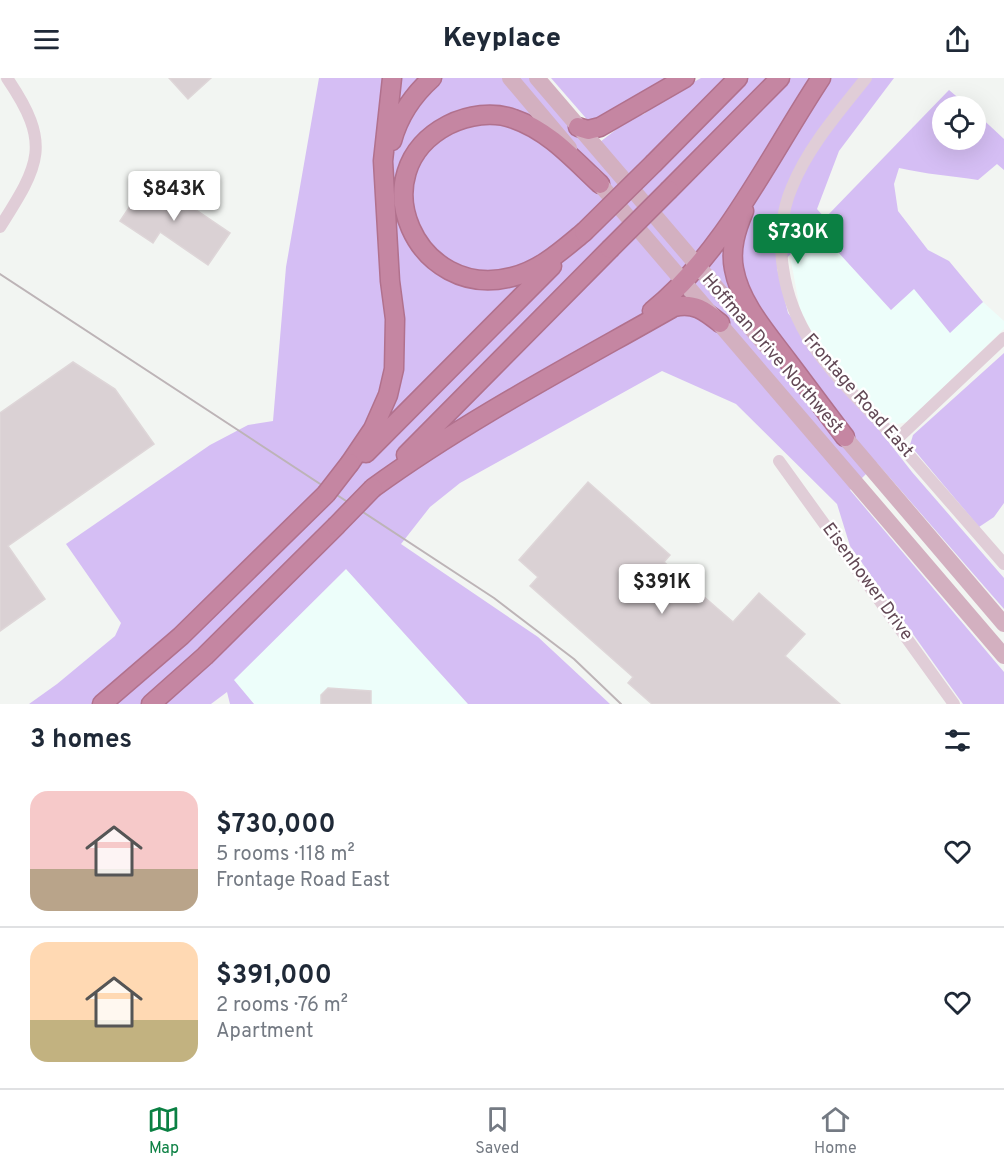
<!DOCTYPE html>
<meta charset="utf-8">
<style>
body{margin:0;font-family:Overpass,sans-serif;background:#f6f6f7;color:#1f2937;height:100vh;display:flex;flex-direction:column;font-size:22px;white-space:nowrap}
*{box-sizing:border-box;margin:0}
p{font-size:20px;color:#747a83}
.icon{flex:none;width:33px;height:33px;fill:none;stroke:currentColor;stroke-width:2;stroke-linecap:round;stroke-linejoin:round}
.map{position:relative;height:626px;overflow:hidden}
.drawer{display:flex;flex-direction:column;background:#fff;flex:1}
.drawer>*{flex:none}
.tools{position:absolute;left:932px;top:18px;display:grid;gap:12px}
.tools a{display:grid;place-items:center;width:54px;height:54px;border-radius:50%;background:#fff;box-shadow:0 6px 24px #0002;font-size:30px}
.price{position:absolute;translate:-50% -51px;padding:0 14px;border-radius:6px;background:#fff;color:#222;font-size:20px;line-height:39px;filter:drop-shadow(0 2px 3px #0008)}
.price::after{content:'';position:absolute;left:50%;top:36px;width:18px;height:14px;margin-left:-9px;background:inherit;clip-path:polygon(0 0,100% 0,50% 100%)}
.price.selected{background:#0b8043;color:#fff}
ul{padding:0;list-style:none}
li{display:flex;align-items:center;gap:18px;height:150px;padding:0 30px}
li+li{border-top:2px solid #e0e1e3}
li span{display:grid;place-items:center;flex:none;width:168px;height:120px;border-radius:18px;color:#555}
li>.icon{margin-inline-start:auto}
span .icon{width:72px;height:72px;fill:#fffc;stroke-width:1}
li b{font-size:26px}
h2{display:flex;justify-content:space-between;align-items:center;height:72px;padding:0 30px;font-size:26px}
header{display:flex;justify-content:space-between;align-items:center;height:78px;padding:0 30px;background:#fff;font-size:27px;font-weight:800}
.tab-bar{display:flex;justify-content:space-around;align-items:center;height:84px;border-top:2px solid #e0e1e3;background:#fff;font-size:16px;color:#747a83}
.tab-bar a{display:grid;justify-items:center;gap:3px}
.tab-bar .selected{color:#0b8043}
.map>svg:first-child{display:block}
.commercial{fill:#edfefa}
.green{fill:#d5bef4}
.building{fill:#dad1d4;stroke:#ded6d8;stroke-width:1.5}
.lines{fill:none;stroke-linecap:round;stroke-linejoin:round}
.highway-casing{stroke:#b1718d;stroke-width:21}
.minor{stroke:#e0cdd7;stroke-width:12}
.major{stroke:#d3b0c0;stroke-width:16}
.highway{stroke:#c586a2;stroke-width:18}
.rail{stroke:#bdb4b7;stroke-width:2}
.highway-bridge-casing{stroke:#b1718d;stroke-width:21;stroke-linecap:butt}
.highway-bridge{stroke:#c586a2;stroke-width:18}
.labels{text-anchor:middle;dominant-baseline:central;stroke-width:5;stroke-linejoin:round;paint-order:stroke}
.street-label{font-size:18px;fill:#624855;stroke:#fff}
</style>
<header><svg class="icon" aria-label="menu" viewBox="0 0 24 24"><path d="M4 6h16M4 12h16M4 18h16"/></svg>Keyplace<svg class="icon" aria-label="share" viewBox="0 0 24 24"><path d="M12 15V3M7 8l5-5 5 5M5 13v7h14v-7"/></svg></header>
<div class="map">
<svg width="1004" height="626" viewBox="0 0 1004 626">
<rect width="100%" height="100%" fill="#f2f5f2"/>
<path class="commercial" d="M816 150 891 232 914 210 950 254 983 224 1004 243V251L907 344 893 347 819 268 800 231 790 178Z
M346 491 468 626H254L233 602Z"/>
<path class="green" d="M319 0H543L600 64 631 40 644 36 664 20 701 0H894L839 73 817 131 825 140 949 12 968 28H942V62H975V34L1004 61V92L997 86 978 102C952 98 925 96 899 90L894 106 898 133 928 172 949 183 983 224 950 255 914 211 891 232 816 150 777 190 788 235 912 394 1004 500V531L877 385 850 412 1004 594V626H963L850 468 837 426 736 326 662 293 460 405 430 429 401 466 538 559 610 626H468L346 491 234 602 254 626H230L227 614 211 626H29L57 606 115 558 121 545 66 466 210 367 248 347 273 343 286 189Z
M551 0H683L591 46Z
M1004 275V425L994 439 979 449 910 367 913 357Z"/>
<path class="building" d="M169 0H211L188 21Z
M149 100 230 155 208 187 160 154 153 165 120 143Z
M73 284 115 311 154 366 8 468 45 521 0 553V335Z
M588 404 670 477 664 484 733 544 759 515 805 556 785 578 840 626H652L628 605 633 599 530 508 538 499 519 482Z
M328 610 371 613V626H321V617Z"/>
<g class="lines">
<g class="highway-casing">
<path id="highway" d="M578 49 588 52 600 49 685 0
M392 63C399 37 412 18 432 0
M654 85 738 0
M669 112 780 0
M744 133C736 152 730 171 734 191 740 225 767 255 787 282 806 307 825 333 845 359
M584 154C562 172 541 192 512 199 417 224 358 94 448 47 468 37 493 33 514 41 549 53 574 82 600 106
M652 233C724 175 770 77 821 0
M366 375 552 188
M406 377 610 171
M350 385 373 351 388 317 394 291 395 241 390 203 383 83 392 0
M373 410C467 342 572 287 674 229 694 224 705 233 720 245
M102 626 181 558 326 416
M151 626 205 578 336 448"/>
</g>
<path class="minor" d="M866 0C839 34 808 69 792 109 781 134 779 164 783 190 794 268 847 306 896 362 932 403 968 445 1004 486
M0 149C40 86 52 66 7 0
M896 362 1004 260
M779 383 954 626"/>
<path class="major" d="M510 0 569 70
M537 0 768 270
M592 97 1004 578
M836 349 1004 546"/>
<use href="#highway" class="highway"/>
<path class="rail" d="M0 196 494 520 574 581 621 626"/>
<g class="highway-bridge-casing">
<path id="highway-bridge" d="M584 154 654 85
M610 171 669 112
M326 416 350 385
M336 448 373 410"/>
</g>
<use href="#highway-bridge" class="highway-bridge"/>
</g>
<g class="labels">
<g class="street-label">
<text transform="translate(772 276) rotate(49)">Hoffman Drive Northwest</text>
<text transform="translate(858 318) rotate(49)">Frontage Road East</text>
<text transform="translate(867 504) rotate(54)">Eisenhower Drive</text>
</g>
</g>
</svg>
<div class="tools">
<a><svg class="icon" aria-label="locate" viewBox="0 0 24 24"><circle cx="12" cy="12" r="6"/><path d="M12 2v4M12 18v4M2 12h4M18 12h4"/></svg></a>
</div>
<b class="price" style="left:174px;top:144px">$843K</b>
<b class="price selected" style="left:798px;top:187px">$730K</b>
<b class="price" style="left:662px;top:537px">$391K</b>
</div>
<section class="drawer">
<h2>3 homes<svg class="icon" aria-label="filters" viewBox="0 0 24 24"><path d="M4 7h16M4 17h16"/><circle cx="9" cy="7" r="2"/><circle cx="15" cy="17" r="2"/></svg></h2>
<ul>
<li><span style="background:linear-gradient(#f6c9c9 65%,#b9a48a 0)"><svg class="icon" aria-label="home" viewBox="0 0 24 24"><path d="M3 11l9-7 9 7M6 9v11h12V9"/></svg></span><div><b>$730,000</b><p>5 rooms · 118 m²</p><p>Frontage Road East</p></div><svg class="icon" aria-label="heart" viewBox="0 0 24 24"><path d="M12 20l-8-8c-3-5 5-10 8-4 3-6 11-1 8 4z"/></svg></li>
<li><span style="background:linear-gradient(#ffd9b3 65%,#c2b280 0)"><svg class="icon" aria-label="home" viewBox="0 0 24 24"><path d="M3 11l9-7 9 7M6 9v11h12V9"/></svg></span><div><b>$391,000</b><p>2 rooms · 76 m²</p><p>Apartment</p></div><svg class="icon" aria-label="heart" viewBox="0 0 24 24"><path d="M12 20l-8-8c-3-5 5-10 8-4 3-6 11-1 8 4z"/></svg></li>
</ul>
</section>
<nav class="tab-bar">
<a class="selected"><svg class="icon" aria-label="map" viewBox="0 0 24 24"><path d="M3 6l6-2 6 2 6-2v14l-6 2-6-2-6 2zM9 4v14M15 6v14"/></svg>Map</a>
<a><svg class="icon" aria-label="saved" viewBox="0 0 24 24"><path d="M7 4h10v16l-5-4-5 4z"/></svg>Saved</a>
<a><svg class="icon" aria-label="home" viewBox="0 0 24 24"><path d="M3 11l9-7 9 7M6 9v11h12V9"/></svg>Home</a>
</nav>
